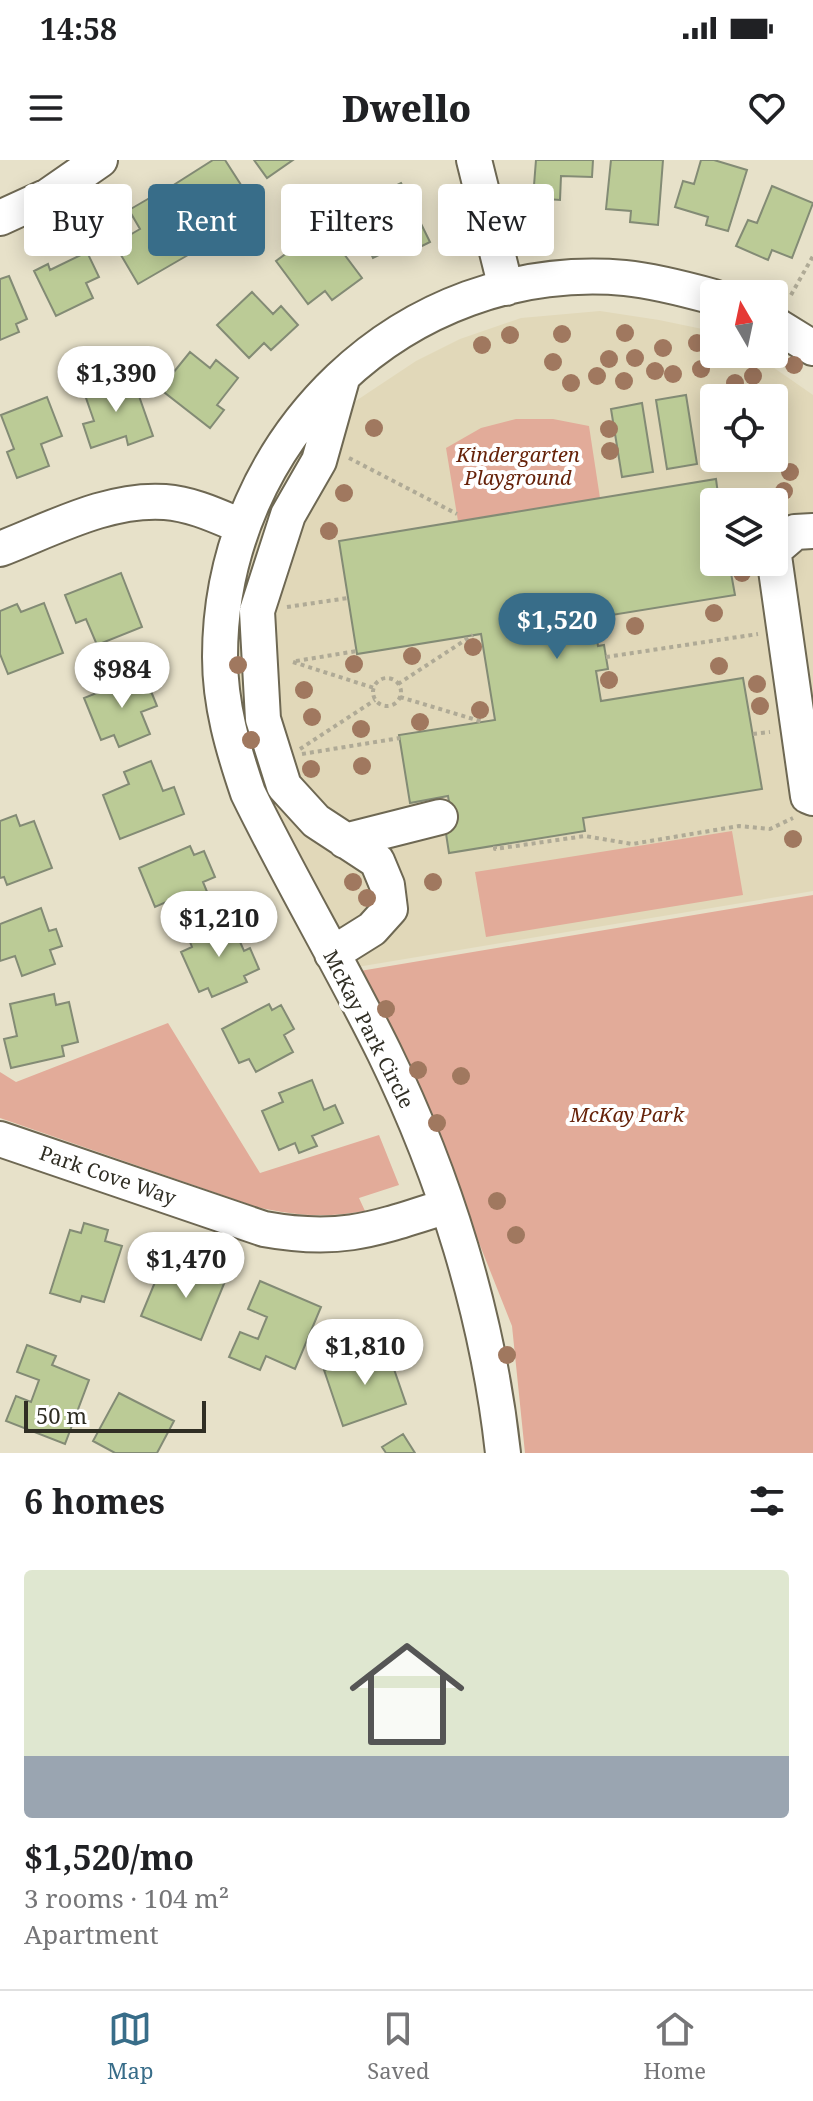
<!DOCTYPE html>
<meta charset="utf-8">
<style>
body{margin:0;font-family:"Noto Serif",serif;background:#f2f2f2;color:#202124;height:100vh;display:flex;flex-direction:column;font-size:30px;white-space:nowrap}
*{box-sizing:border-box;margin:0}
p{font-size:26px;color:#757577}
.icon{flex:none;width:44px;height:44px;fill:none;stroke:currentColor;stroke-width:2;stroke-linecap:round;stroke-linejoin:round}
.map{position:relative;height:1293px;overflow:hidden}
.panel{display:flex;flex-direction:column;background:#fff;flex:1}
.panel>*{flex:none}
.guide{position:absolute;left:24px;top:24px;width:766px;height:72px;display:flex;gap:16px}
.needle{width:52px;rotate:351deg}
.fabs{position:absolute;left:700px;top:120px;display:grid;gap:16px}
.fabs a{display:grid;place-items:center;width:88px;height:88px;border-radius:8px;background:#fff;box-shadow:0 4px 20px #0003;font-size:40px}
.scale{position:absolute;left:24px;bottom:20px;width:182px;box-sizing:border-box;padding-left:8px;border:4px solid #302e24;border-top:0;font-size:22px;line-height:28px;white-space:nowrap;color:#302e24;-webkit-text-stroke:6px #fff;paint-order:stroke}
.price{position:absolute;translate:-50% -68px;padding:0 18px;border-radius:28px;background:#fff;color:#222;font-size:26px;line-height:52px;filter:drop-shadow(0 2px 4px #0008)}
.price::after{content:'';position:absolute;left:50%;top:48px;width:24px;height:18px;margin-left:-12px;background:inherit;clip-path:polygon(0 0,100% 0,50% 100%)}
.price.current{background:#386d89;color:#fff}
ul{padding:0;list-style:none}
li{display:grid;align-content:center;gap:16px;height:424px;padding:0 24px}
li span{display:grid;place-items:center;height:248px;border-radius:8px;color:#555}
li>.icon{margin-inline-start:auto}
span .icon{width:144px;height:144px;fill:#fffc;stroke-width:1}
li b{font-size:34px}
h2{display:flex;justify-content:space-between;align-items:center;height:96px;padding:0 24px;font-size:34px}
.chip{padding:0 28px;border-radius:8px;background:#fff;box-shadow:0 4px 20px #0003;font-size:28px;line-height:72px}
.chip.current{background:#386d89;color:#fff}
.status{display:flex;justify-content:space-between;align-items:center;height:56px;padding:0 40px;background:#fff;direction:ltr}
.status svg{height:22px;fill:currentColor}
header{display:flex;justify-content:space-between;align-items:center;height:104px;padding:0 24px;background:#fff;font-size:36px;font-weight:800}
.tabs{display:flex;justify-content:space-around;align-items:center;height:112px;border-top:2px solid #e0e0e0;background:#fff;font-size:22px;color:#757577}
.tabs a{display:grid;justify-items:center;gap:4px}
.tabs .current{color:#386d89}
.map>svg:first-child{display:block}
.built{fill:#e1d8b9;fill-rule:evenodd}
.green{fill:#e2ab99}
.building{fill:#bbcb96;stroke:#838b75;stroke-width:2}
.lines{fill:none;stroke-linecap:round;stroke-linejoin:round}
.minor-casing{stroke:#6e6853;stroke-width:38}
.path{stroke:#afaa96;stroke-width:4;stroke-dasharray:4 4;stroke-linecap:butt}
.minor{stroke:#fff;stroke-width:34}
.tree{fill:#a0785f}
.labels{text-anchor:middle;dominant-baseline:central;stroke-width:8;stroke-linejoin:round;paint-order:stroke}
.park-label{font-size:20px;font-style:italic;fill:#662209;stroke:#fff}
.street-label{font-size:20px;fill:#302e24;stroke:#fff}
</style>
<div class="status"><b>14:58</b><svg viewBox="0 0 49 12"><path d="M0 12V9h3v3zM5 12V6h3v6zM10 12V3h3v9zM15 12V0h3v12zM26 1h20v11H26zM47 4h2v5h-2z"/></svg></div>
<header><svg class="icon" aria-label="menu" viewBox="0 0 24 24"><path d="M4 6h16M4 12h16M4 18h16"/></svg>Dwello<svg class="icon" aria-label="heart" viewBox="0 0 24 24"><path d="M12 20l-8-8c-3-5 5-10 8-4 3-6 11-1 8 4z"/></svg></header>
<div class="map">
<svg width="813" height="1293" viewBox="0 0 813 1293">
<rect width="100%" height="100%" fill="#e7e1c9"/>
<path class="built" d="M600 151 659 160 712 171 714 173V194H754L813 235V731L357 807 270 647 242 574 231 491 253 368 306 274 416 201 460 179 521 158ZM714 238H774V298H714ZM714 342H774V402H714Z"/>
<path class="green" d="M516 259H553L589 266 600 338 458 361 446 288 481 268Z
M732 671 743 735 486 777 475 712Z
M813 735V1293H525L512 1166 401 886 360 811Z
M168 863 260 1013 379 975 399 1025 359 1038 365 1051C325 1058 297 1056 257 1047L0 958V912L16 922Z"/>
<path class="building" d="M213 0H225L252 42 212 68 196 43 187 49 172 26Z
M254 0H293L267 18Z
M536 0H593L592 17 561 16 560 40 533 38Z
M611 0H663L658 65 630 62 631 51 606 49Z
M701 0H714L747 10 728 71 706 65 708 57 675 47 683 21 694 24Z
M401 23 430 82 406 94 401 84 373 98 362 74 370 70 358 44Z
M772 26 813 43 792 98 772 90 768 100 736 86 748 60 757 63Z
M153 36 188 95 138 124 118 90 127 85 123 79 140 69 129 50Z
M323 66 362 118 332 140 325 131 308 144 276 101Z
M87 92 99 117 86 123 93 138 56 156 34 111 48 104 50 110Z
M9 116 27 159 16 164 19 172 0 180V119Z
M252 132 273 154 281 146 298 165 271 190 264 183 249 198 217 165Z
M190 192 210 208 216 200 238 218 217 245 224 250 210 268 160 229Z
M118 218 119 224 133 219 153 276 128 285 126 276 91 288 83 264 94 261 85 235 96 231 95 226Z
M733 228 734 238H714V298H738L712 302 702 232Z
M686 235 697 304 667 309 656 240Z
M47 237 62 276 41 284 49 306 17 318 7 292 14 289 1 255Z
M642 243 653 312 622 317 611 249Z
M716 319 719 342H714V402H729L735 435 593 458 598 486 604 485 608 509 596 511 601 541 743 518 762 629 583 658 585 671 449 693 445 667 453 665 448 636 410 643 399 575 495 560 481 474 357 494 339 381Z
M121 413 142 467 97 485 86 459 76 463 65 435Z
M44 443 63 493 8 514 0 494V451L17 444 21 452Z
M144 514 157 546 141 552 150 574 119 587 114 575 101 580 84 538Z
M151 601 163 631 174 627 184 654 120 679 103 635 129 624 124 612Z
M16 655 20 666 34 661 52 708 7 725 4 717 0 718V661Z
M190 686 194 695 204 691 215 717 203 722 210 739 172 755 166 742 155 747 139 708Z
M41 748 49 771 56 769 62 786 50 790 55 804 22 816 15 796 0 801V764Z
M230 759 244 791 250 788 259 809 244 816 247 822 212 837 208 828 199 832 181 792 192 787 188 777Z
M54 834 56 845 69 842 78 882 62 886 64 896 11 908 4 879 17 876 10 844Z
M269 844 272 850 281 845 294 869 284 875 293 892 256 912 249 899 239 903 222 869Z
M312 920 324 950 335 945 343 963 312 976 317 986 299 993 295 983 279 990 262 951 283 942 279 933Z
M84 1063 108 1070 105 1081 122 1086 104 1142 82 1136 80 1142 50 1133 70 1070 81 1073Z
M199 1102 228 1114 201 1180 141 1156 160 1110 191 1122Z
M260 1121 321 1147 295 1209 266 1196 260 1210 229 1197 240 1172 258 1179 267 1157 248 1149Z
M27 1185 56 1196 52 1205 89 1220 65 1284 6 1261 16 1236 31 1242 39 1220 17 1212Z
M387 1189 406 1244 343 1266 324 1210Z
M119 1233 174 1261 157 1293H115L93 1281Z
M403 1274 415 1293H386L382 1287Z"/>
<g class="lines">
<g class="minor-casing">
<path id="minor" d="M474 0 506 128
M0 58 48 36 100 0
M774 164 813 188
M0 389C52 369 108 338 165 342 192 344 217 356 241 366
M774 390 795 372 813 371
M774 396 808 636 813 638
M345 681 440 657
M332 794 372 769 390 749 387 725 377 701 316 661 284 626 263 559 257 451 288 355 319 301 342 219
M0 979 264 1069C341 1083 375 1069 447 1046
M503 1293C488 1155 445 1017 384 892 341 805 291 721 248 633 233 589 220 545 220 497 220 279 404 99 625 118 655 121 685 129 714 137"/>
</g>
<path class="path" d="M791 135 813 96
M349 298 457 354
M287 447 348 438
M606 497 758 474
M296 501 357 491
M293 502 374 528
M373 532a14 14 0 1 1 28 0a14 14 0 1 1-28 0Z
M398 524 473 475
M400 537 483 562
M753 574 770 572
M300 589 375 540
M302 594 400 578
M495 686V689L585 676 632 684 739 666 770 669 793 658"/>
<use href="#minor" class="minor"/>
</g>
<g class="tree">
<circle cx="625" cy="173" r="9"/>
<circle cx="562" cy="174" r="9"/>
<circle cx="510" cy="175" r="9"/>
<circle cx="697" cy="183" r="9"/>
<circle cx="482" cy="185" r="9"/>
<circle cx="663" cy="188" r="9"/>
<circle cx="635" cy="198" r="9"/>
<circle cx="609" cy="199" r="9"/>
<circle cx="553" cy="202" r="9"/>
<circle cx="794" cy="205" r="9"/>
<circle cx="701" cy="209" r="9"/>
<circle cx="655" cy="211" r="9"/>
<circle cx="673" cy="214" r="9"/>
<circle cx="597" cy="216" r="9"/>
<circle cx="753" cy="216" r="9"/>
<circle cx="624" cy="221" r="9"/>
<circle cx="571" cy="223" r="9"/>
<circle cx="735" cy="223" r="9"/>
<circle cx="374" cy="268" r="9"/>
<circle cx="609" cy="269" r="9"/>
<circle cx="610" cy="291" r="9"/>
<circle cx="790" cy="312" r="9"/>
<circle cx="784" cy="331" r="9"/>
<circle cx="344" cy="333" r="9"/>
<circle cx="329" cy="371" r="9"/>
<circle cx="742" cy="413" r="9"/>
<circle cx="714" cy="453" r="9"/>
<circle cx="599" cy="462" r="9"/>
<circle cx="635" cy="466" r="9"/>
<circle cx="473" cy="487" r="9"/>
<circle cx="412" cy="496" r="9"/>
<circle cx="354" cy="504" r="9"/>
<circle cx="238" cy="505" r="9"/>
<circle cx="719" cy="506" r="9"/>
<circle cx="609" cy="520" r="9"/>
<circle cx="757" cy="524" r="9"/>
<circle cx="304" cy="530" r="9"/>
<circle cx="760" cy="546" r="9"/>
<circle cx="480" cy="550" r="9"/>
<circle cx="312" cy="557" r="9"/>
<circle cx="420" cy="562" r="9"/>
<circle cx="361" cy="569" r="9"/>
<circle cx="251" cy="580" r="9"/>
<circle cx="362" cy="606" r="9"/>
<circle cx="311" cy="609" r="9"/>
<circle cx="793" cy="679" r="9"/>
<circle cx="353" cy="722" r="9"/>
<circle cx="433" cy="722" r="9"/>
<circle cx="367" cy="738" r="9"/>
<circle cx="386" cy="849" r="9"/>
<circle cx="418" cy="910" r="9"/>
<circle cx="461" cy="916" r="9"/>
<circle cx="437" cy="963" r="9"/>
<circle cx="497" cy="1041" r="9"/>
<circle cx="516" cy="1075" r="9"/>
<circle cx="507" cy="1195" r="9"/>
</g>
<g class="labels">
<g class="park-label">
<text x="518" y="294">Kindergarten<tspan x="518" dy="23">Playground</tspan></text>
<text x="627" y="954">McKay Park</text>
</g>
<g class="street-label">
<text transform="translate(369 869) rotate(63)">McKay Park Circle</text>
<text transform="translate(108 1015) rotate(19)">Park Cove Way</text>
</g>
</g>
</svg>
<div class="fabs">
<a><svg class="needle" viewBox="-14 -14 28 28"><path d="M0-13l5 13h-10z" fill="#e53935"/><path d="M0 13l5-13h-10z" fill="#757577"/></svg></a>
<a><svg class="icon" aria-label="locate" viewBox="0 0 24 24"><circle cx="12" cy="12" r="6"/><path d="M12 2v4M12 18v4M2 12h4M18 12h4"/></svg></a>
<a><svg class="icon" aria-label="layers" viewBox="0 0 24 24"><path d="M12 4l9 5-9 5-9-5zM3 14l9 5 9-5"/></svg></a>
</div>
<div class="scale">50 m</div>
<b class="price" style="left:116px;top:254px">$1,390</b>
<b class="price current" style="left:557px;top:501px">$1,520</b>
<b class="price" style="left:122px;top:550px">$984</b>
<b class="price" style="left:219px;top:799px">$1,210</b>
<b class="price" style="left:186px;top:1140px">$1,470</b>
<b class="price" style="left:365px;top:1227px">$1,810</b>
<div class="guide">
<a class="chip">Buy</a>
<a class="chip current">Rent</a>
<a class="chip">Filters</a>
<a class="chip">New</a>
</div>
</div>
<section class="panel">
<h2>6 homes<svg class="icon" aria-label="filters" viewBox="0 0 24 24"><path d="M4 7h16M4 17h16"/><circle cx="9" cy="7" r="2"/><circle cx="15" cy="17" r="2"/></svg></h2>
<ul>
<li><span style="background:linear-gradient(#dfe7d0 75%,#9aa5b1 0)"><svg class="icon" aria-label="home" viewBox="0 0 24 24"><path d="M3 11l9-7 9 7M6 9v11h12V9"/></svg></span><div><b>$1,520/mo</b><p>3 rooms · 104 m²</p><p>Apartment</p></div></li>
</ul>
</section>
<nav class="tabs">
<a class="current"><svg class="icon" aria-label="map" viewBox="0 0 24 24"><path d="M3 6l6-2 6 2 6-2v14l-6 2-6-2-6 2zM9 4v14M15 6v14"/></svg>Map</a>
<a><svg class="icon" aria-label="saved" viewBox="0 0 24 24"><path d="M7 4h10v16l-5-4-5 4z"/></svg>Saved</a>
<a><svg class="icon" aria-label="home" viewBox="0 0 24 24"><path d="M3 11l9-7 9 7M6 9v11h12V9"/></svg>Home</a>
</nav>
